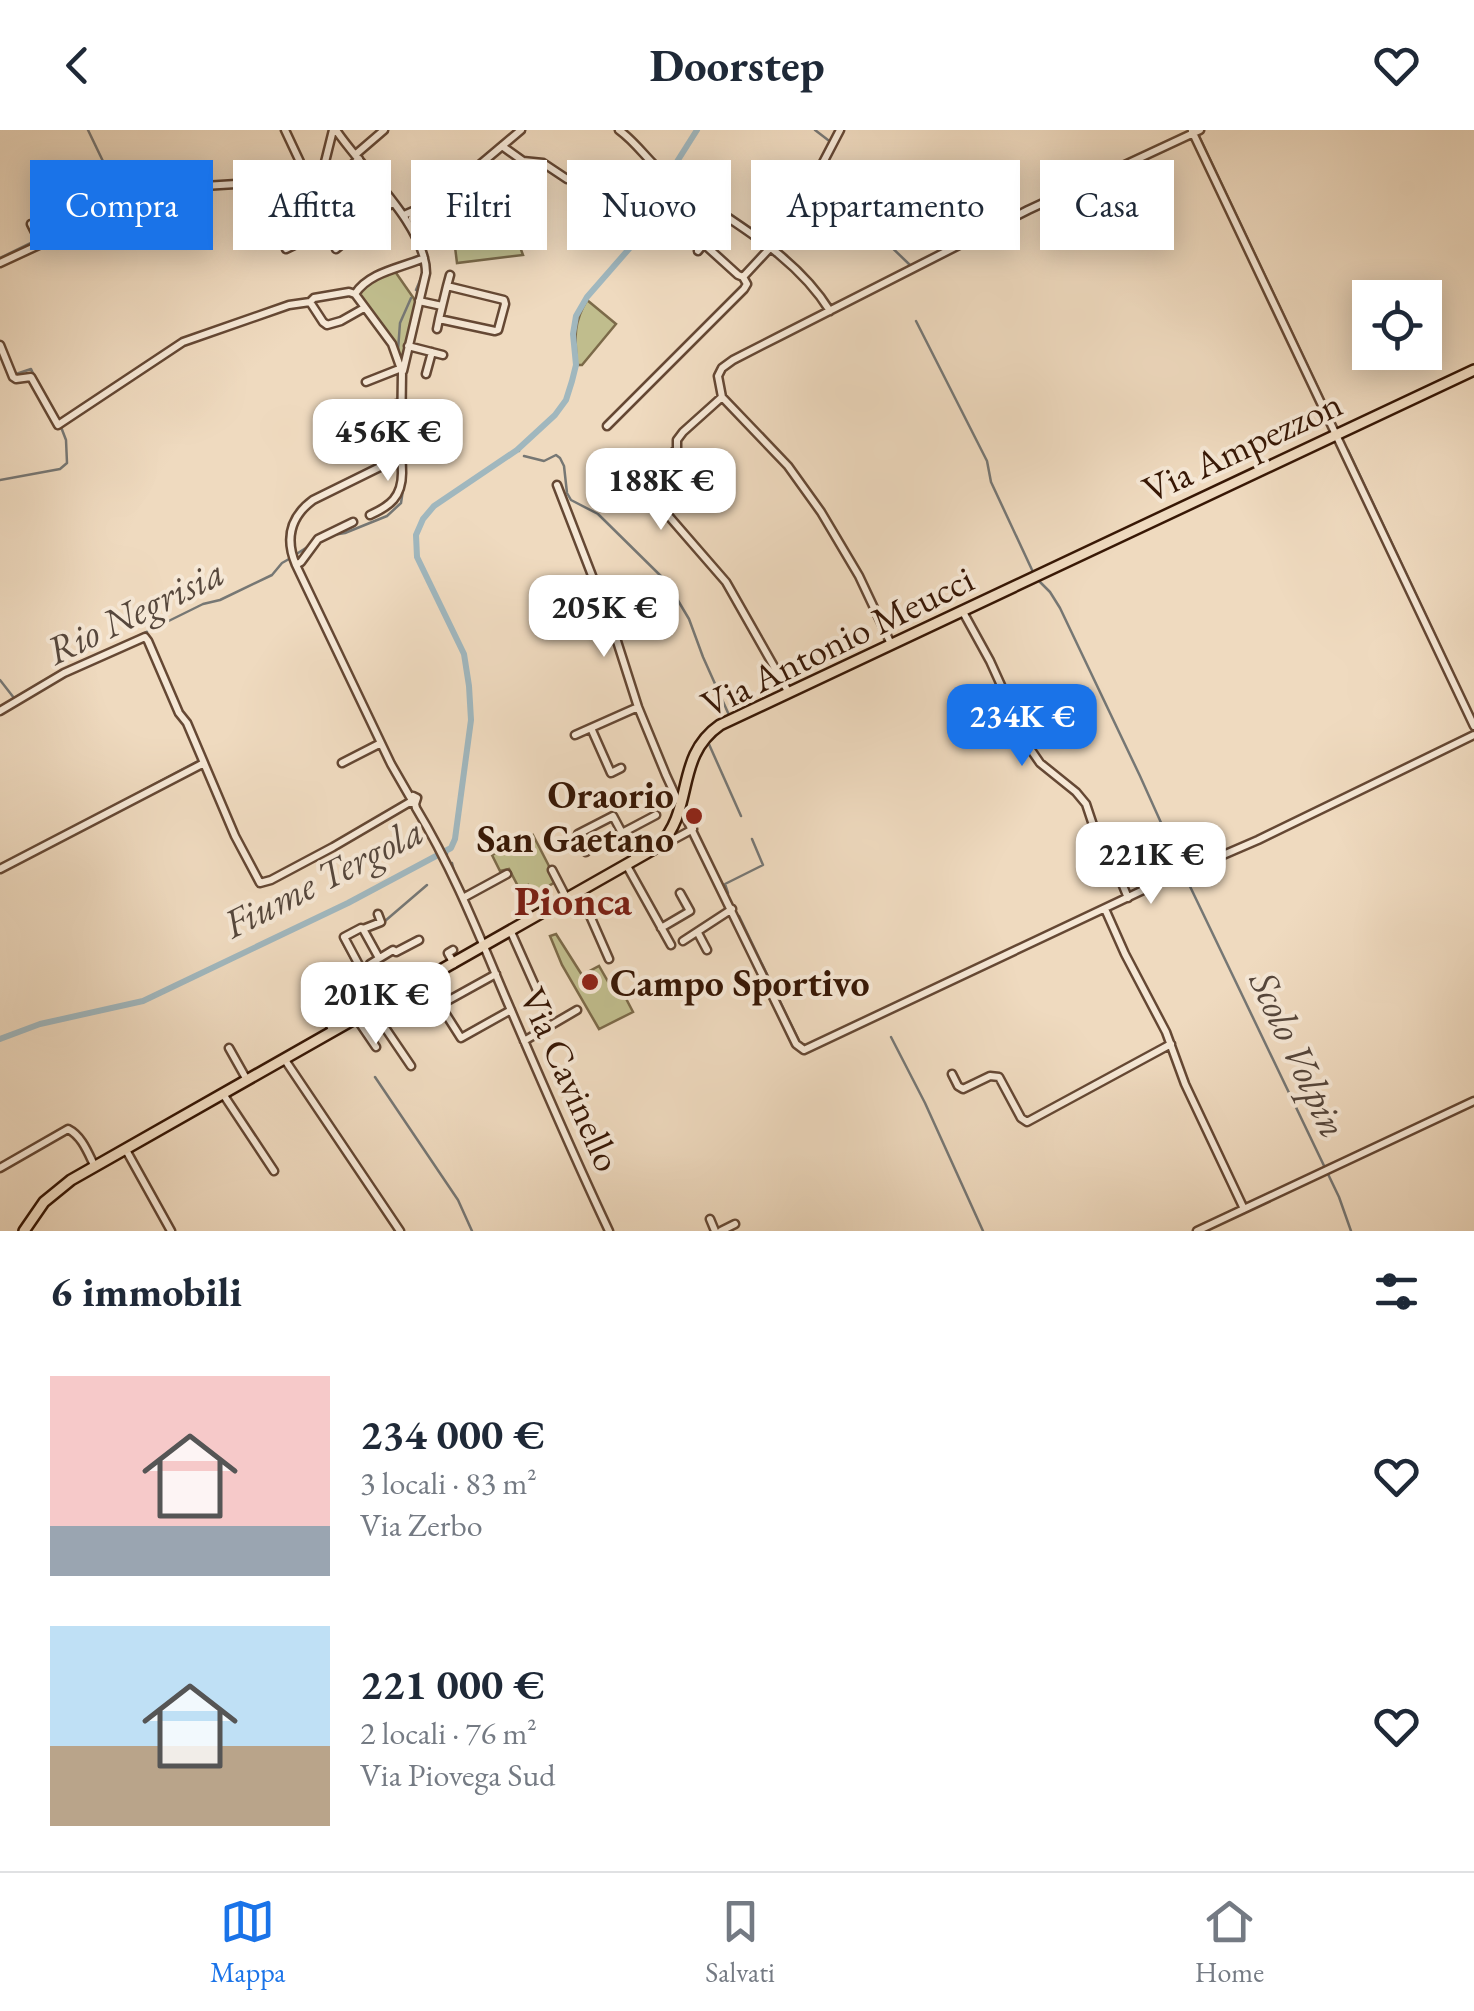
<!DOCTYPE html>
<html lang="it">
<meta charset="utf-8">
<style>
body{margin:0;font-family:"EB Garamond",serif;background:#f2f2f3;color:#1f2937;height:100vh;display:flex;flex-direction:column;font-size:38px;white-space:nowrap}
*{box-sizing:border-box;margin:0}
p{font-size:32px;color:#747a83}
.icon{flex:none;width:55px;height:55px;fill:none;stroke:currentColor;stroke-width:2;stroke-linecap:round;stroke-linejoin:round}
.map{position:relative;height:1101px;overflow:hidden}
.details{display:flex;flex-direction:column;background:#fff;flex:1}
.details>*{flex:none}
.guide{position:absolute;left:30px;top:30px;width:1415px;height:90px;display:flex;gap:20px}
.buttons{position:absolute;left:1352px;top:150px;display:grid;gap:20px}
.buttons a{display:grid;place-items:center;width:90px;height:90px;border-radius:0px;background:#fff;box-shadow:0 5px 25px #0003;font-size:50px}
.price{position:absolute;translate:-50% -85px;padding:0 22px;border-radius:20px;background:#fff;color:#222;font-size:32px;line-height:65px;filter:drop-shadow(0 2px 5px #0008)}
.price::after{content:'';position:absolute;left:50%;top:60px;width:30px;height:22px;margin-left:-15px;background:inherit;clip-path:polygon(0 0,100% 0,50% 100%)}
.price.on{background:#1a73e8;color:#fff}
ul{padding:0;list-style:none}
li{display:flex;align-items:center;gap:30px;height:250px;padding:0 50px}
li span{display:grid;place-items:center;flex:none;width:280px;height:200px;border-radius:0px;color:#555}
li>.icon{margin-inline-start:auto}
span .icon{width:120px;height:120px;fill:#fffc;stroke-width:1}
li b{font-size:42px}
h2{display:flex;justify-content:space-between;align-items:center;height:120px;padding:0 50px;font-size:42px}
.pill{padding:0 35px;border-radius:0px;background:#fff;box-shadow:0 5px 25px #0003;font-size:35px;line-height:90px}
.pill.on{background:#1a73e8;color:#fff}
header{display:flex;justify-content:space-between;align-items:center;height:130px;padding:0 50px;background:#fff;font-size:45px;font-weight:700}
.tab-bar{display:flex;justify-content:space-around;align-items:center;height:140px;border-top:2px solid #e0e1e3;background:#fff;font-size:28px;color:#747a83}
.tab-bar a{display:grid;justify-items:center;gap:5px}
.tab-bar .on{color:#1a73e8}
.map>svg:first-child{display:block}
.green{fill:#c0bd8d;stroke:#7c6a49;stroke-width:2.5}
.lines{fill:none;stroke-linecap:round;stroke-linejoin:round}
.stream{stroke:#767774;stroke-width:2.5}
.river{stroke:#a0b7be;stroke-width:6}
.minor-casing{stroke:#654834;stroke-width:11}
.major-casing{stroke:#371705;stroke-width:14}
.minor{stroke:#f5e7d5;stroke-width:6}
.major{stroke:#efdabf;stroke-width:9}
.poi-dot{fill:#8f2418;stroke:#f5e7d5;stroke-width:4}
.labels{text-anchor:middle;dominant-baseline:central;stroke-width:8;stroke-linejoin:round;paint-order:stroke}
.street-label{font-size:38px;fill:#371705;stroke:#f5e7d5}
.poi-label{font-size:38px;font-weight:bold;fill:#371705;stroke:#f5e7d5;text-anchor:end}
.water-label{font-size:40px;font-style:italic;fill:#56473c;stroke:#f5e7d5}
.quarter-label{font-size:42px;font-weight:bold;fill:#7a1f14;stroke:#f5e7d5}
</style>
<header><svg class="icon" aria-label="back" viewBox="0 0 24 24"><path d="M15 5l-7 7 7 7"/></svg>Doorstep<svg class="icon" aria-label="heart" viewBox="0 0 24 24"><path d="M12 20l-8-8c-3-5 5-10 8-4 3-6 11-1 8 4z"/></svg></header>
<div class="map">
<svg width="1474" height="1101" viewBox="0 0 1474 1101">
<rect width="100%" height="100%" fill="#efdabf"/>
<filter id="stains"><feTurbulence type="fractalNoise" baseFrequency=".002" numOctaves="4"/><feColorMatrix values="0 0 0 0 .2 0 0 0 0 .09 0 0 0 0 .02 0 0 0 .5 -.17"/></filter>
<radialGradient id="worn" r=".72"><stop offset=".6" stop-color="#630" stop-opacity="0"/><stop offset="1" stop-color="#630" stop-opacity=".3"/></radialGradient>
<path class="green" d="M485 65 512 95 523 125 457 133 453 101 458 99 451 72Z
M394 140 417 173 403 230 398 225 395 213 360 168 359 162 361 159Z
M587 170 616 194 582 235H577C575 208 573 193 587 170Z
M533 705 550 738 549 740 557 751 533 765 528 755 520 760 509 739 500 741 492 725Z
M556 804 582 845 599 836 614 862 621 859 633 882 599 899 562 835 550 806Z"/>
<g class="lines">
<path class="stream" d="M815 0 828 10
M1198 4 1338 300
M828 56 910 135
M0 128 104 77 123 73 88 0
M416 160 421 148
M916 191 987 331 991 352 1033 442
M398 220 400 193 411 168
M11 235 16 244 31 239 40 258
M517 320 519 321
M1348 320 1474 588
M524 326 544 331 556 325 560 328 564 336 567 363 571 370 598 384 667 452 689 489 703 527 729 585
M0 350 60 339 67 333 66 310 61 297
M316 415 333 405 345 403 387 386 401 373 404 353
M298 423 309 416
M1038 450 1050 462 1060 478 1140 646 1185 746 1339 1067 1351 1101
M116 517 203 474 220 470 272 445 282 433 289 429
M0 550 14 568
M9 572 45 550
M708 612 741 686
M48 711 200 630
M446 722 447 724
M452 733 454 741
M728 763 725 754 763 735 752 709
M739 786 801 915
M385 791 427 755
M341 810 362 849
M891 907 925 973 983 1101
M375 947 458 1070 472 1101"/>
<path class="river" d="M0 909 40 894 143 871 348 773 451 718 455 709 471 590 469 556 464 524 417 427 416 405 423 389 434 376 517 320 555 285 566 270 572 251 576 235 573 204 576 186 587 167 635 112 654 68 697 0"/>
<g class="minor-casing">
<path id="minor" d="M285 0 301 34 303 49
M336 0C362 39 426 96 426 143L403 241
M619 0C637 13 647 30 663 43 720 87 791 118 830 181
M1192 1 1474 596
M502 16 523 31 543 33 567 49
M355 25 384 0
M321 48 333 0
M439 74 447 91
M404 85 438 70 521 0
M414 85 412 88 424 108 420 111
M31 94 41 114
M767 116 805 67 840 0
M286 119 317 104 375 50
M336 119 393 72
M698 121 702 116H706L738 145 743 147
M0 133 108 83 151 74 188 57 329 48 344 42 359 29
M447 156 504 170 505 174 498 200 495 201 439 189Z
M447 156 450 145
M355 164 392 214 402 242 401 312 397 323 386 334 313 370C290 387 285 409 296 435L391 634 410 667
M355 164C369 142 401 138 424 128
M419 171 442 176
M310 172 323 192 327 195 341 191 364 178
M437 199 439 189
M0 215 13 247 16 249 31 247 58 295 183 212 289 175 310 172 314 168 349 162 355 164
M408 216 443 225
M426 244 432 222
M366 252 399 239
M722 267 683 302 677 310V319L640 353 726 452 789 563
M373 279 402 273
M607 296 744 159 747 154 743 147 770 118
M557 355 615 505 638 577 666 645 677 669 682 674
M370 385C390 376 402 367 402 343 402 334 402 327 399 320
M296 435 301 432 318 409 353 392
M963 482 990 531 1029 617 1040 633 1076 662 1086 674 1101 719 1117 741 1128 768
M891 514 859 446 821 382 788 336 722 267 718 246 722 238 733 230 780 206 1028 80 1200 0
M0 581 64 543 145 507 148 511 179 583 187 593 204 633 0 739
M591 598 611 643 621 638
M575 605 638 577
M204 633 235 706 260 753 271 750 333 717 410 672
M342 633 381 613
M415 674 410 672 413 666 417 668 415 674 416 678C453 739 479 805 507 871 540 948 573 1025 609 1101
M680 681 684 684 796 914 804 920 1156 754 1258 710 1474 605
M622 703 656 685
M664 711 669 712 693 699
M586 722 578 704 613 686 636 729
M627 736 671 815
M552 740 567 769
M580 763 609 829
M463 768 507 744
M1105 779 1125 824 1166 902 1185 954 1244 1079
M378 784 381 792 363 799 379 828
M661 798 690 781 680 763
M363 799 361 798 344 807 367 850 375 851
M511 802 544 876
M698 803 707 820
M683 811 732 779
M453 820 448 823 454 834
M426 850 440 875 496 844
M316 864 333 902
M385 871 368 840 370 834 393 820 396 822 419 810
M440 875 461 908 511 880
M373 880 411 936
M357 889 376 917
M524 911 577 880
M229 918 247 950
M285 930 400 1101
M952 944 958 956 963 959 990 946 999 947 1021 988 1027 992 1171 914
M223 964 274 1041
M126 1020 171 1101
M0 1038 68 999C82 1006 88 1023 95 1037
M710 1089 715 1101
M721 1101 735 1094
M1197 1101 1474 971"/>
</g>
<g class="major-casing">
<path id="major" d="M24 1101 44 1072 71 1050 659 716C695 679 674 627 720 595L1474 240"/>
</g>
<use href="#minor" class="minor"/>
<use href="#major" class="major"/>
</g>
<g class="poi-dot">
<circle cx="694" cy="686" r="10"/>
<circle cx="590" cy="852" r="10"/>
</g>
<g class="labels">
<g class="street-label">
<text transform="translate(1242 316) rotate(-25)">Via Ampezzon</text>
<text transform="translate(837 511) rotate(-26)">Via Antonio Meucci</text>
<text transform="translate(571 949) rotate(66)">Via Cavinello</text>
</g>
<g class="poi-label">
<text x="674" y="664">Oraorio<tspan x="674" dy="44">San Gaetano</tspan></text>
<text x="610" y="852" text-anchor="start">Campo Sportivo</text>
</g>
<g class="water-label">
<text transform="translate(135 481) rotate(-26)">Rio Negrisia</text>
<text transform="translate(323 747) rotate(-27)">Fiume Tergola</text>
<text transform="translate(1299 924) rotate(65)">Scolo Volpin</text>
</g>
<g class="quarter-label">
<text x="573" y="770">Pionca</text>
</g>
</g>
<rect width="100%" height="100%" filter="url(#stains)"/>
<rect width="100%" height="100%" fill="url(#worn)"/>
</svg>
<div class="buttons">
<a><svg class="icon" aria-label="locate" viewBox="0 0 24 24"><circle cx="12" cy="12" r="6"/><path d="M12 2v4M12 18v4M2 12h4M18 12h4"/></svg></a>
</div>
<b class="price" style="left:388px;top:354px">456K €</b>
<b class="price" style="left:661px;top:403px">188K €</b>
<b class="price" style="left:604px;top:530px">205K €</b>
<b class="price on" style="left:1022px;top:639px">234K €</b>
<b class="price" style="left:1151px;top:777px">221K €</b>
<b class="price" style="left:376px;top:917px">201K €</b>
<div class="guide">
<a class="pill on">Compra</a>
<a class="pill">Affitta</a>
<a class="pill">Filtri</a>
<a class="pill">Nuovo</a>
<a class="pill">Appartamento</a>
<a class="pill">Casa</a>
</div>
</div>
<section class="details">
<h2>6 immobili<svg class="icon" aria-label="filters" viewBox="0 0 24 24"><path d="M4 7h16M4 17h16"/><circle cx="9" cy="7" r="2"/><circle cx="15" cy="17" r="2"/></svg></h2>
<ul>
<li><span style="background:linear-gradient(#f6c9c9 75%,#9aa5b1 0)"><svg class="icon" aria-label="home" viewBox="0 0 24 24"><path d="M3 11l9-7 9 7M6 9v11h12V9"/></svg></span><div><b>234 000 €</b><p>3 locali · 83 m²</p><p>Via Zerbo</p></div><svg class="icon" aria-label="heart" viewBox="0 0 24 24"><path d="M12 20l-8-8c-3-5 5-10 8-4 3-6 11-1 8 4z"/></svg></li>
<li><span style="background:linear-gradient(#bfe0f5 60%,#b9a48a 0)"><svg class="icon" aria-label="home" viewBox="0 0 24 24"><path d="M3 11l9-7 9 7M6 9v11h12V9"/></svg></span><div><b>221 000 €</b><p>2 locali · 76 m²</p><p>Via Piovega Sud</p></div><svg class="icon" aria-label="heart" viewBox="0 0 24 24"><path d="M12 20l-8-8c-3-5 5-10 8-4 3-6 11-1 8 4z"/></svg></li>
</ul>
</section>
<nav class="tab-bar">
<a class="on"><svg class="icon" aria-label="map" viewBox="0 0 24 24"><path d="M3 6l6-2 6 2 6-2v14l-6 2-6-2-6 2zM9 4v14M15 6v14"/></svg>Mappa</a>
<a><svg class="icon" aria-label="saved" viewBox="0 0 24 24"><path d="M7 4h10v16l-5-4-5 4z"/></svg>Salvati</a>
<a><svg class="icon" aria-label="home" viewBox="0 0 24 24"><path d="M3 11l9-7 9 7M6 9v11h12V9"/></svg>Home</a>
</nav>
